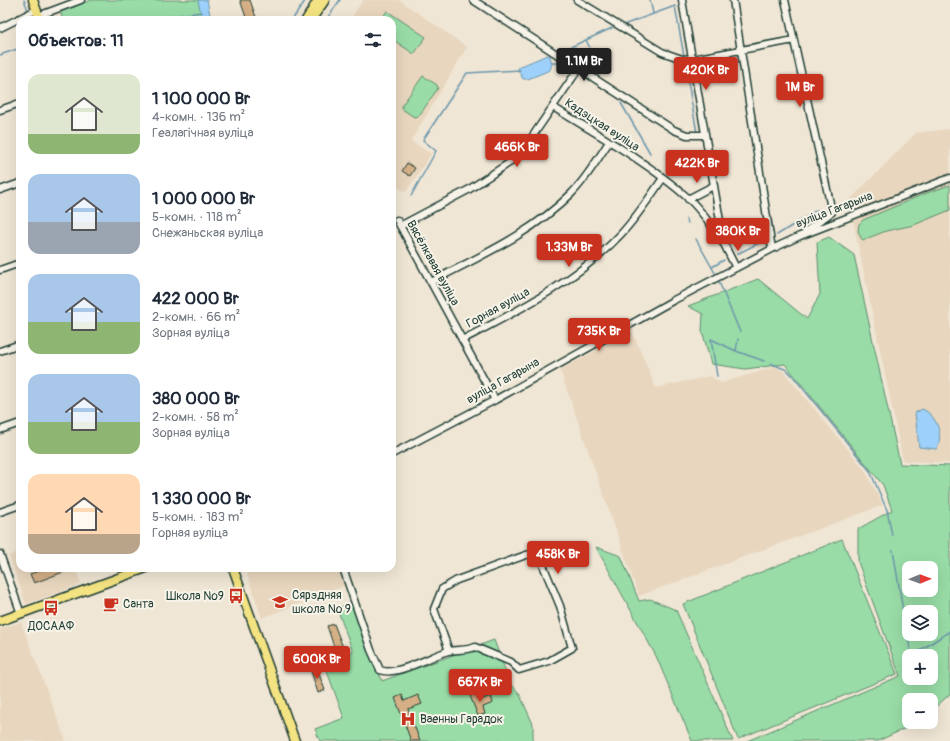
<!DOCTYPE html>
<html lang="ru">
<meta charset="utf-8">
<style>
body{margin:0;font-family:Pangolin,sans-serif;background:#f2f2f3;color:#1f2937;height:100vh;display:flex;flex-direction:column;font-size:15px;white-space:nowrap}
*{box-sizing:border-box;margin:0}
p{font-size:13px;color:#747a83}
.icon{flex:none;width:22px;height:22px;fill:none;stroke:currentColor;stroke-width:2;stroke-linecap:round;stroke-linejoin:round}
.map{position:relative;flex:1;overflow:hidden}
.side{position:absolute;left:16px;top:16px;width:380px;height:556px;display:flex;flex-direction:column;background:#fff;border-radius:12px;box-shadow:0 4px 16px #0002}
.side>*{flex:none}
.needle{width:26px;rotate:89deg}
.buttons{position:absolute;left:902px;top:561px;display:grid;gap:8px}
.buttons a{display:grid;place-items:center;width:36px;height:36px;border-radius:8px;background:#fff;box-shadow:0 4px 16px #0002;font-size:20px}
.price{position:absolute;translate:-50% -34px;padding:0 9px;border-radius:4px;background:#c8321e;color:#fff;font-size:13px;line-height:26px;filter:drop-shadow(0 1px 2px #0008)}
.price::after{content:'';position:absolute;left:50%;top:24px;width:12px;height:9px;margin-left:-6px;background:inherit;clip-path:polygon(0 0,100% 0,50% 100%)}
.price.selected{background:#222;color:#fff}
ul{padding:0;list-style:none}
li{display:flex;align-items:center;gap:12px;height:100px;padding:0 12px}
li span{display:grid;place-items:center;flex:none;width:112px;height:80px;border-radius:12px;color:#555}
li>.icon{margin-inline-start:auto}
span .icon{width:48px;height:48px;fill:#fffc;stroke-width:1}
li b{font-size:17px}
h2{display:flex;justify-content:space-between;align-items:center;height:48px;padding:0 12px;font-size:17px}
.map>svg:first-child{display:block}
.built{fill:#e8d6be}
.green{fill:#99dca7;stroke:#5c8c6e;fill-rule:evenodd}
.water{fill:#9dd1fb;stroke:#6b96ab}
.lines{fill:none;stroke-linecap:round;stroke-linejoin:round}
.stream{stroke:#6b96ab;stroke-width:1.5}
.building{fill:#d5b087;stroke:#1f3d34}
.minor-casing{stroke:#1f3d34;stroke-width:9}
.major-casing{stroke:#1f3d34;stroke-width:11}
.minor{stroke:#f7f3e8;stroke-width:6}
.major{stroke:#f4e382;stroke-width:8}
.labels{text-anchor:middle;dominant-baseline:central;stroke-width:4;stroke-linejoin:round;paint-order:stroke}
.street-label{font-size:12px;fill:#1f3d34;stroke:#f7f3e8}
.poi-label{font-size:12px;fill:#1f3d34;stroke:#f7f3e8;text-anchor:start}
</style>
<div class="map">
<svg width="950" height="741" viewBox="0 0 950 741">
<rect width="100%" height="100%" fill="#f0e6d5"/>
<filter id="ink" filterUnits="userSpaceOnUse"><feTurbulence type="fractalNoise" baseFrequency=".025" numOctaves="2"/><feDisplacementMap in="SourceGraphic" scale="8" xChannelSelector="R" yChannelSelector="G"/><feConvolveMatrix kernelMatrix="1 2 1 2 8 2 1 2 1" color-interpolation-filters="sRGB"/></filter>
<g filter="url(#ink)">
<path class="built" d="M363 0H399L467 47 411 141 431 154 406 192 392 184V20H350Z
M950 129V463L903 461 849 201 916 133Z
M632 331 656 388 710 376 721 383 775 367 782 370 864 469 883 505 639 596 560 370Z
M20 551V568H76L81 584 26 604 9 556Z
M245 568H340L344 586 262 618Z
M21 622 66 741H0V629Z"/>
<path class="green" d="M92 0H204L209 20H63L60 11Z
M387 11 426 37 414 54 392 39V20H381Z
M423 76 437 85 438 88 419 116 414 117 402 109V105Z
M950 185V210L914 225 886 231 863 240 861 238 858 231 859 224 863 220 924 194Z
M829 237 854 255 900 464 950 466V694L931 711V700H909V722H919L878 741H747L900 676 858 562V529L892 510 883 485 785 364 745 369 711 364 702 330 703 314 688 306 758 279 807 319 820 294 817 242ZM909 568H931V590H909ZM909 612H931V634H909ZM909 656H931V678H909Z
M842 539 897 674 738 739 683 604Z
M596 547 621 556 639 601 650 599 676 610 733 741H692L656 656Z
M353 602 382 681 494 640 510 683 519 693 533 724V741H320L315 729 344 718 324 663 353 652 337 608Z"/>
<path class="water" d="M198 0H207L211 20H202Z
M547 55 550 56 552 64 550 70 528 79H523L518 70 519 67Z
M922 409C936 414 945 437 936 449L919 447 915 413Z"/>
<g class="lines">
<path class="stream" d="M24 0 28 10
M650 0 653 13
M30 16 31 20
M145 20 202 12
M292 20 305 1
M326 20 340 0
M626 24 675 6 684 56
M586 40 600 68
M562 51 612 28
M0 55 20 48
M552 63H557L570 70
M685 64 697 133
M621 103 650 153
M411 196 436 151 423 140 467 73 520 70
M686 219 688 223
M777 235 817 210
M696 239 715 273
M737 254 767 239
M712 267 724 260
M719 282 740 332
M736 351 764 361
M770 363 787 370 792 375 870 471 887 510 892 535
M717 376 711 339 736 351 738 339
M893 550 903 611
M905 619 911 655H913L950 631"/>
</g>
<path class="building" d="M240 0H250L257 20H247Z
M407 163 415 168 410 176 402 171Z
M47 568H65L66 571 34 583 30 574Z
M334 624 344 650 336 653 327 626Z
M316 666 325 690 318 693 310 668Z
M476 690 480 700 491 696 493 703 483 707 485 714 478 716 469 693Z
M402 695 404 701 418 695 422 704 408 709 420 741H411L395 698Z"/>
<g class="lines">
<g class="minor-casing">
<path id="minor" d="M473 0 674 130 687 135H704
M577 0 662 52 682 59 698 58 794 40
M682 0 724 244 736 268
M733 0 772 249
M785 0 832 212 806 231
M38 16 81 0
M0 28 36 10
M553 107C598 135 648 162 688 198 701 210 712 226 722 242
M0 110 20 103
M0 190 20 183
M688 199 713 186
M397 220 495 400
M400 226 468 190 509 163 530 140 586 58
M0 270 20 263
M431 282C480 256 531 234 571 194 586 179 597 160 609 142
M462 340C519 310 577 281 621 234 637 217 650 197 663 178
M0 351 20 344
M0 430 20 423
M392 454 495 400 674 300 772 249 800 236 950 178
M0 512 20 505
M0 554 21 614
M343 568 371 650 380 670C395 677 431 656 448 651 457 649 466 651 475 647L511 662 519 670 549 661 572 648 560 606 538 553 526 555 457 580 442 589 434 609 449 651"/>
</g>
<g class="major-casing">
<path id="major" d="M33 0 40 20
M306 20 318 0
M311 20 325 0
M233 568 295 741
M0 621 146 568"/>
</g>
<use href="#minor" class="minor"/>
<use href="#major" class="major"/>
</g>
</g>
<defs>
<g id="bus-bare" transform="scale(1.2)"><path d="M-5-6H5V4H4V6H2V4H-2V6H-4V4H-5ZM-3.5-4V0h7V-4ZM-3.5 1.2v1.5H-2V1.2ZM2 1.2v1.5H3.5V1.2Z" fill="#c8321e" stroke="#f7f3e8" stroke-width="2.5" paint-order="stroke"/></g>
<g id="school-bare" transform="scale(1.2)"><path d="M0-5L7-2L0 1L-7-2ZM-4 1L0 2.5L4 1V4Q0 6-4 4Z" fill="#c8321e" stroke="#f7f3e8" stroke-width="2.5" paint-order="stroke"/></g>
<g id="cafe-bare" transform="scale(1.2)"><path d="M-5.5-4.5H6V0H3Q3 3.5 0 3.5H-2.5Q-5.5 3.5-5.5 0ZM3-3.2v2h1.7v-2ZM-6 4.5H4V6H-6Z" fill="#c8321e" stroke="#f7f3e8" stroke-width="2.5" paint-order="stroke"/></g>
<g id="hospital-bare" transform="scale(1.2)"><path d="M-5-5h3v3.5h4V-5h3V5h-3V1.5h-4V5h-3Z" fill="#c8321e" stroke="#f7f3e8" stroke-width="2.5" paint-order="stroke"/></g>
</defs>
<g fill-rule="evenodd">
<use href="#bus-bare" x="236" y="596"/>
<use href="#school-bare" x="280" y="602"/>
<use href="#cafe-bare" x="111" y="604"/>
<use href="#bus-bare" x="51" y="608"/>
<use href="#hospital-bare" x="408" y="719"/>
</g>
<g class="labels">
<g class="street-label">
<text transform="translate(602 125) rotate(33)">Кадэцкая вуліца</text>
<text transform="translate(834 210) rotate(-21)">вуліца Гагарына</text>
<text transform="translate(433 263) rotate(61)">Вясёлкавая вуліца</text>
<text transform="translate(498 308) rotate(-29)">Горная вуліца</text>
<text transform="translate(503 381) rotate(-29)">вуліца Гагарына</text>
</g>
<g class="poi-label">
<text x="292" y="595">Сярэдняя<tspan x="292" dy="14">школа № 9</tspan></text>
<text x="224" y="596" text-anchor="end">Школа №9</text>
<text x="123" y="604">Санта</text>
<text x="51" y="626" text-anchor="middle">ДОСААФ</text>
<text x="420" y="719">Ваенны Гарадок</text>
</g>
</g>
</svg>
<div class="buttons">
<a><svg class="needle" viewBox="-14 -14 28 28"><path d="M0-13l5 13h-10z" fill="#e53935"/><path d="M0 13l5-13h-10z" fill="#747a83"/></svg></a>
<a><svg class="icon" aria-label="layers" viewBox="0 0 24 24"><path d="M12 4l9 5-9 5-9-5zM3 14l9 5 9-5"/></svg></a>
<a>+</a>
<a>−</a>
</div>
<b class="price selected" style="left:584px;top:82px">1.1M Br</b>
<b class="price" style="left:706px;top:91px">420K Br</b>
<b class="price" style="left:800px;top:108px">1M Br</b>
<b class="price" style="left:517px;top:168px">466K Br</b>
<b class="price" style="left:697px;top:184px">422K Br</b>
<b class="price" style="left:738px;top:252px">380K Br</b>
<b class="price" style="left:569px;top:268px">1.33M Br</b>
<b class="price" style="left:599px;top:352px">735K Br</b>
<b class="price" style="left:558px;top:575px">458K Br</b>
<b class="price" style="left:317px;top:680px">600K Br</b>
<b class="price" style="left:480px;top:703px">667K Br</b>
<section class="side">
<h2>Объектов: 11<svg class="icon" aria-label="filters" viewBox="0 0 24 24"><path d="M4 7h16M4 17h16"/><circle cx="9" cy="7" r="2"/><circle cx="15" cy="17" r="2"/></svg></h2>
<ul>
<li><span style="background:linear-gradient(#dfe7d0 75%,#8fb573 0)"><svg class="icon" aria-label="home" viewBox="0 0 24 24"><path d="M3 11l9-7 9 7M6 9v11h12V9"/></svg></span><div><b>1 100 000 Br</b><p>4-комн. · 136 m²</p><p>Геалагічная вуліца</p></div></li>
<li><span style="background:linear-gradient(#a9c7e8 60%,#9aa5b1 0)"><svg class="icon" aria-label="home" viewBox="0 0 24 24"><path d="M3 11l9-7 9 7M6 9v11h12V9"/></svg></span><div><b>1 000 000 Br</b><p>5-комн. · 118 m²</p><p>Снежаньская вуліца</p></div></li>
<li><span style="background:linear-gradient(#a9c7e8 60%,#8fb573 0)"><svg class="icon" aria-label="home" viewBox="0 0 24 24"><path d="M3 11l9-7 9 7M6 9v11h12V9"/></svg></span><div><b>422 000 Br</b><p>2-комн. · 66 m²</p><p>Зорная вуліца</p></div></li>
<li><span style="background:linear-gradient(#a9c7e8 60%,#8fb573 0)"><svg class="icon" aria-label="home" viewBox="0 0 24 24"><path d="M3 11l9-7 9 7M6 9v11h12V9"/></svg></span><div><b>380 000 Br</b><p>2-комн. · 58 m²</p><p>Зорная вуліца</p></div></li>
<li><span style="background:linear-gradient(#ffd9b3 75%,#b9a48a 0)"><svg class="icon" aria-label="home" viewBox="0 0 24 24"><path d="M3 11l9-7 9 7M6 9v11h12V9"/></svg></span><div><b>1 330 000 Br</b><p>5-комн. · 183 m²</p><p>Горная вуліца</p></div></li>
</ul>
</section>
</div>
